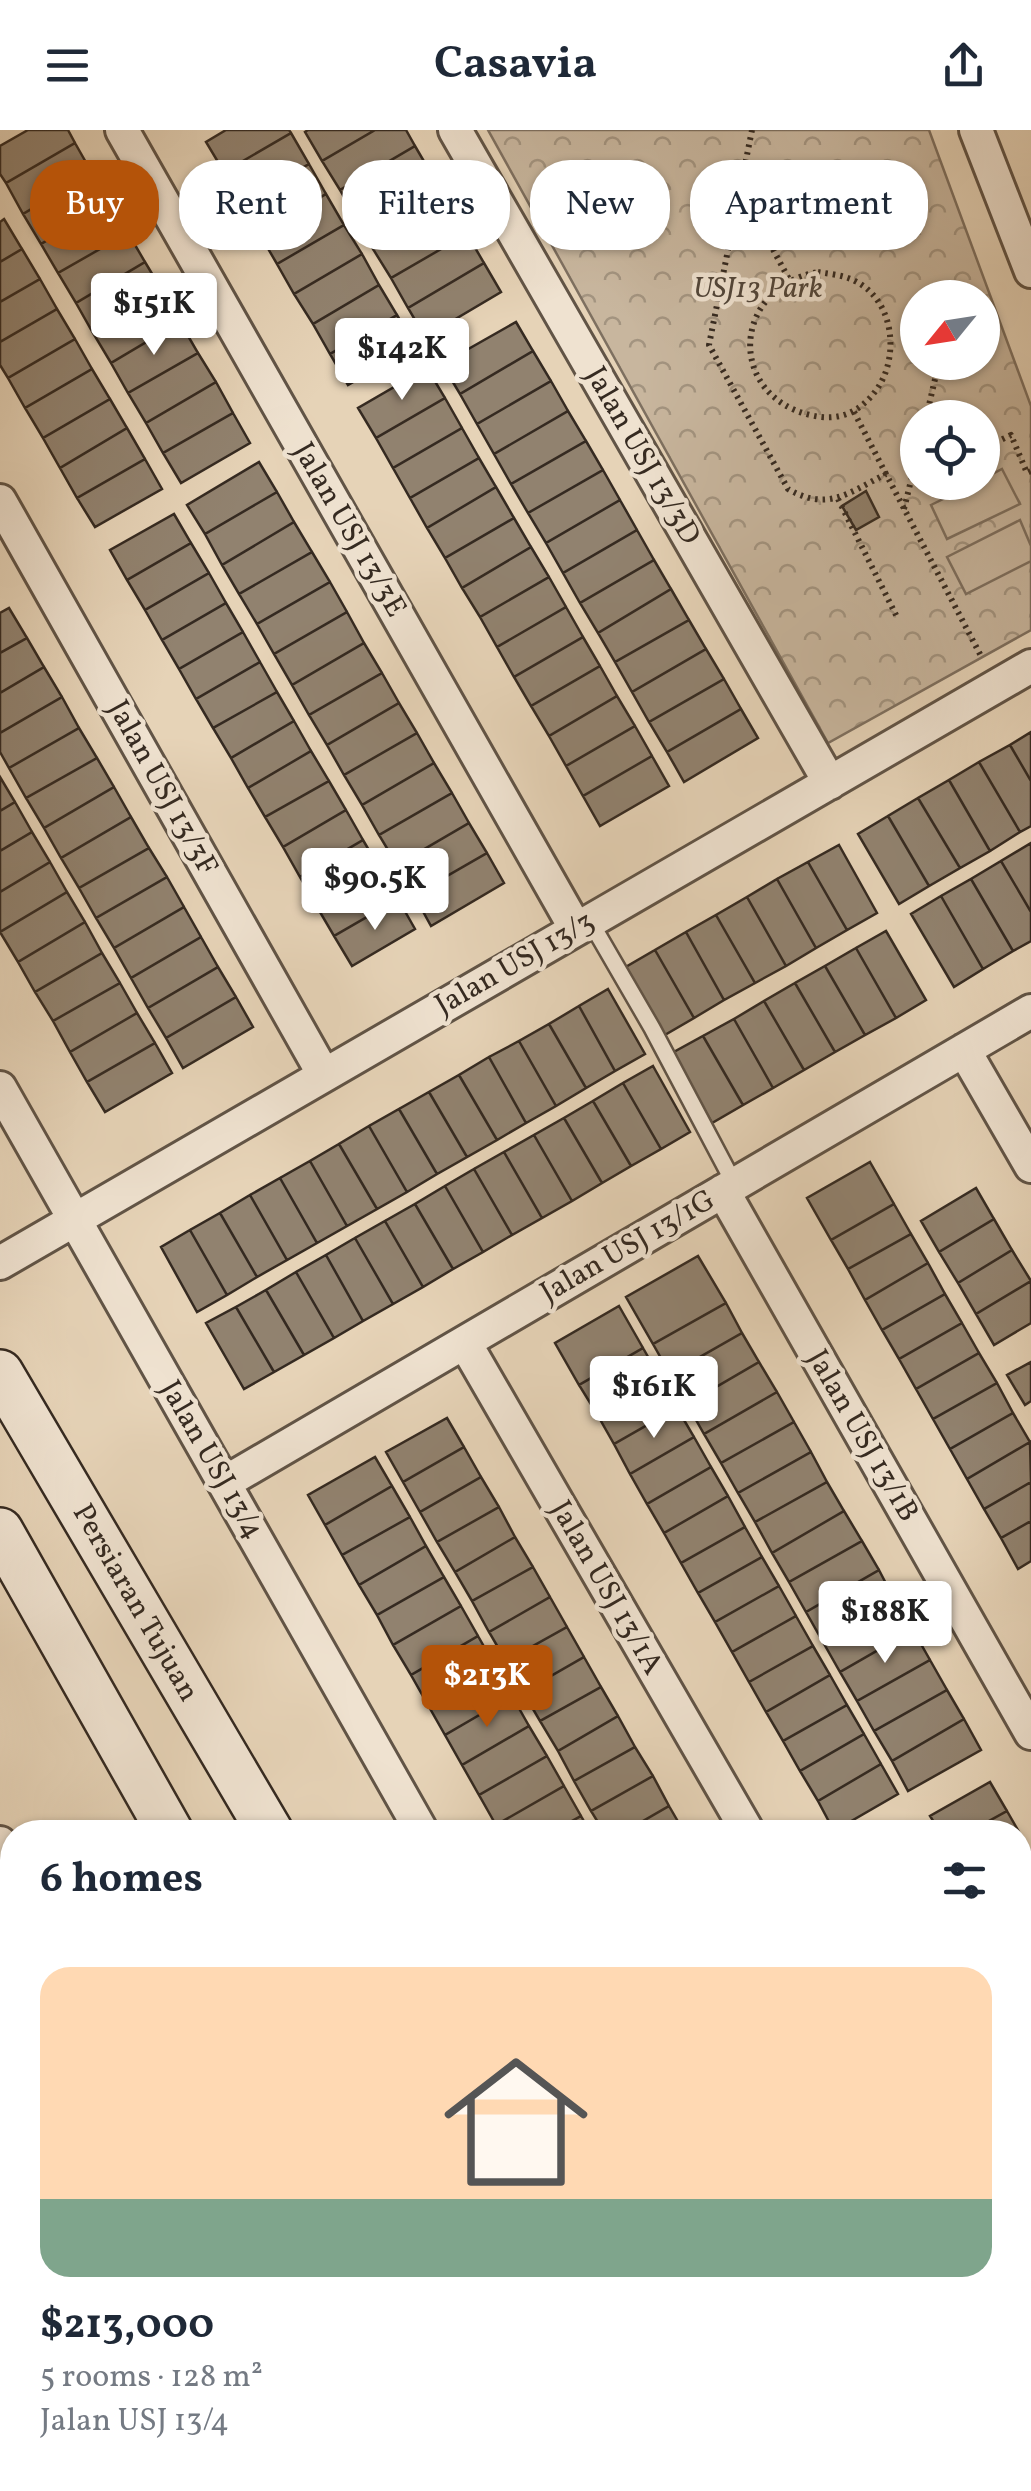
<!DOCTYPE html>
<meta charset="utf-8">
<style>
body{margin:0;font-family:Vollkorn,serif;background:#f2f2f3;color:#1f2937;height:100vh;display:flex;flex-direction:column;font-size:38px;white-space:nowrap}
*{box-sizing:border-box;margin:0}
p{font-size:32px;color:#747a83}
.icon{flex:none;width:55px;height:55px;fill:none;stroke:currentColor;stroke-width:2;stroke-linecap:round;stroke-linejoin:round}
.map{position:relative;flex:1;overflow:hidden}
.side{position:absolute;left:0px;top:1690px;width:1032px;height:672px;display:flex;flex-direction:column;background:#fff;border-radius:40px 40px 0 0;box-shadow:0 2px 8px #0004}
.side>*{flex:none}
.hud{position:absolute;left:30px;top:30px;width:972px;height:90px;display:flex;gap:20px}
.needle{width:65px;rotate:240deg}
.fabs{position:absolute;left:900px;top:150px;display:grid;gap:20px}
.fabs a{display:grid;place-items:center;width:100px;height:100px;border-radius:50%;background:#fff;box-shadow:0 2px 8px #0004;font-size:50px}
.price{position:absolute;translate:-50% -85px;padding:0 22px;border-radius:10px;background:#fff;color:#222;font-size:32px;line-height:65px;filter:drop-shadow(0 2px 5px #0008)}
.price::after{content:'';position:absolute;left:50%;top:60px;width:30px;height:22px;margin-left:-15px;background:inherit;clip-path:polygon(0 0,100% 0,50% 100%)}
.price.on{background:#b45309;color:#fff}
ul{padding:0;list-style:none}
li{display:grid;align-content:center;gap:20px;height:530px;padding:0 40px}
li+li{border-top:2px solid #e0e1e3}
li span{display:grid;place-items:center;height:310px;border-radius:30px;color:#555}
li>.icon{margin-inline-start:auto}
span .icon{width:180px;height:180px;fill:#fffc;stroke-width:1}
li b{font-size:42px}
h2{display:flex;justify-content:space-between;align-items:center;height:120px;padding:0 40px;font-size:42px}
.chip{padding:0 35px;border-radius:40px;background:#fff;box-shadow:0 2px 8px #0004;font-size:35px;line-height:90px}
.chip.on{background:#b45309;color:#fff}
header{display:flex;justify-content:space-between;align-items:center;height:130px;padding:0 40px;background:#fff;font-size:45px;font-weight:700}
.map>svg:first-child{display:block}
.park{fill:url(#park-crowns);stroke:#7e7060;stroke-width:2.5;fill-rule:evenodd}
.pitch{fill:#c8b69e;stroke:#7e7060;stroke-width:2.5}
.building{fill:#91826f;stroke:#352a21;stroke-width:2.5}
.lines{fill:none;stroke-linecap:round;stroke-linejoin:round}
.service-casing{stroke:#615446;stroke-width:20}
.minor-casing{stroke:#615446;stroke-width:38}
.tertiary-casing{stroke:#615446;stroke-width:45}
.secondary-casing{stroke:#352a21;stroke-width:50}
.path{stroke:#352a21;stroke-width:6;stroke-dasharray:2.5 5;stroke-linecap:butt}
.service{stroke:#efe2d0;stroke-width:15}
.minor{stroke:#efe2d0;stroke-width:32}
.tertiary{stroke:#efe2d0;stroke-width:40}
.secondary{stroke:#efe2d0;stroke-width:45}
.labels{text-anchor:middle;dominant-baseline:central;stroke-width:9;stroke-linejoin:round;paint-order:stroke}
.park-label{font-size:30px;font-style:italic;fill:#52463a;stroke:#efe2d0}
.street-label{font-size:30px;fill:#352a21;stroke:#efe2d0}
</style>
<header><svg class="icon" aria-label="menu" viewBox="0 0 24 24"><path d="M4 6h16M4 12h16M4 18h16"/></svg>Casavia<svg class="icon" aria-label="share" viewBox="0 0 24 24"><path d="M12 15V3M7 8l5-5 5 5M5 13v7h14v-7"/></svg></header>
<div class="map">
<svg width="1031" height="2361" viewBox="0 0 1031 2361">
<defs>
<pattern id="park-crowns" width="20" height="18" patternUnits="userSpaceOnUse" patternTransform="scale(2.5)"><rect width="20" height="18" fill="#c8b69e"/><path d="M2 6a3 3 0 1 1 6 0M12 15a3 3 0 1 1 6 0" fill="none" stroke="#a39480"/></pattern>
</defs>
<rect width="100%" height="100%" fill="#e6d3b7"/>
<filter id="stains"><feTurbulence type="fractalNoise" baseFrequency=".002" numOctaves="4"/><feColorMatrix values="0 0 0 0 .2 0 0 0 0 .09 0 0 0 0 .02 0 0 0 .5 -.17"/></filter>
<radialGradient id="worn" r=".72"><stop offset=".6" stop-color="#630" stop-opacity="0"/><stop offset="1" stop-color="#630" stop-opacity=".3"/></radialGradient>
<path class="park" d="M488 0H929L1031 276V500L828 613ZM918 168H982V232H918ZM918 288H982V352H918Z"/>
<path class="pitch" d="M1002 339 1020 374 947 409 931 375 976 353 982 352 983 349Z
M1020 390 1031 416V431L966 464 947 427Z"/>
<path class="building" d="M28 0H68L75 13 6 53 0 44V16Z
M226 0H289L291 3 224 42 206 12Z
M308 0H375L322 31 305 2Z
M375 0H406L415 16 340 60 322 31Z
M291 3 309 34 241 73 224 42Z
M75 13 92 43 23 84 6 53Z
M415 16 432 45 357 90 340 60Z
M309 34 326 64 259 103 241 73Z
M92 43 110 73 41 114 23 84Z
M432 45 450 74 373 119 357 90Z
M326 64 344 95 277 134 259 103Z
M110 73 128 103 58 143 41 114Z
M450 74 467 104 391 148 373 119Z
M4 89 22 119 0 132V92Z
M344 95 362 124 294 164 277 134Z
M128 103 145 132 76 173 58 143Z
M467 104 484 133 408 178 391 148Z
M22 119 40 149 0 172V132Z
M362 124 379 155 313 194 294 164Z
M145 132 163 162 93 203 76 173Z
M484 133 501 162 425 207 408 178Z
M40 149 57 179 0 212V172Z
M379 155 397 185 330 224 313 194Z
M163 162 180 192 111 233 93 203Z
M57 179 75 209 8 248 0 235V212Z
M397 185 415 216 348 255 330 224Z
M180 192 198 223 128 263 111 233Z
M516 192 533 221 460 264 442 234Z
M75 209 92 239 25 278 8 248Z
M533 221 551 251 477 294 460 264Z
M198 223 216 252 146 293 128 263Z
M427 238 445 268 376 308 358 278Z
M92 239 110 269 43 308 25 278Z
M551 251 568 281 494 324 477 294Z
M216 252 233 283 163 323 146 293Z
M445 268 462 298 393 338 376 308Z
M110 269 127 298 60 338 43 308Z
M568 281 586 311 511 354 494 324Z
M233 283 250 313 181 353 163 323Z
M127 298 145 329 77 368 60 338Z
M462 298 479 328 410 368 393 338Z
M586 311 603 340 528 383 511 354Z
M479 328 496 357 427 398 410 368Z
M145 329 162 359 95 397 77 368Z
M259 332 277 362 205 404 187 375Z
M603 340 620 370 546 413 528 383Z
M496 357 514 388 445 428 427 398Z
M866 361 879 387 856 400 842 376Z
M277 362 294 392 222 435 205 404Z
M620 370 637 400 563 443 546 413Z
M174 384 191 413 127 450 110 420Z
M514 388 531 417 462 458 445 428Z
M294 392 312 422 239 464 222 435Z
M637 400 654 430 580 473 563 443Z
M191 413 209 443 145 480 127 450Z
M531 417 549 447 480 487 462 458Z
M312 422 330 452 257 494 239 464Z
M654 430 671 459 598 503 580 473Z
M209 443 226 473 162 510 145 480Z
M549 447 566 477 497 517 480 487Z
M330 452 347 482 274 524 257 494Z
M671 459 689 490 615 532 598 503Z
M226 473 243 502 179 539 162 510Z
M566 477 583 507 514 547 497 517Z
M9 478 27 508 0 523V483Z
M347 482 364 513 292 555 274 524Z
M689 490 706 519 632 562 615 532Z
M243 502 260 532 196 569 179 539Z
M583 507 600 536 531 576 514 547Z
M27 508 44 537 0 563V523Z
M364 513 382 543 309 585 292 555Z
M706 519 724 549 649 592 632 562Z
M260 532 277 562 213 598 196 569Z
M600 536 617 566 549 606 531 576Z
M44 537 62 567 0 603V563Z
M382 543 399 573 327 615 309 585Z
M724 549 741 579 667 622 649 592Z
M277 562 294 591 231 628 213 598Z
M617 566 635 596 566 636 549 606Z
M62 567 79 598 9 638 0 622V603Z
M399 573 417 603 344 645 327 615Z
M741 579 758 608 684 652 667 622Z
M294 591 311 621 248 658 231 628Z
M635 596 652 626 583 666 566 636Z
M79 598 97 628 26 668 9 638Z
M1031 602V651L1010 615Z
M417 603 434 633 362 675 344 645Z
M1010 615 1031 651V696L1020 702 979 632Z
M311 621 329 651 265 687 248 658Z
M652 626 669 656 600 696 583 666Z
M97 628 114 657 44 698 26 668Z
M979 632 1020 702 990 721 949 650Z
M434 633 452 663 379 705 362 675Z
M0 647 15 672 0 681Z
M949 650 990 721 960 738 918 668Z
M329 651 346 680 283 717 265 687Z
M114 657 131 687 61 728 44 698Z
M452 663 469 693 397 735 379 705Z
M918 668 960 738 929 756 888 686Z
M15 672 32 702 0 721V681Z
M346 680 363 710 300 747 283 717Z
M888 686 929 756 899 774 858 704Z
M131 687 149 718 79 758 61 728Z
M469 693 487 723 414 765 397 735Z
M32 702 50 732 0 762V721Z
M363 710 380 739 317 777 300 747Z
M1031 713V782L1001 731Z
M839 715 877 783 847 800 808 732Z
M149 718 167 747 96 788 79 758Z
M487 723 504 753 431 796 414 765Z
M1001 731 1031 782V811L1013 821 971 749Z
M50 732 67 762 0 802V762Z
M808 732 847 800 816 818 777 749Z
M380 739 398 769 334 806 317 777Z
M167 747 184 777 114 818 96 788Z
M777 749 816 818 786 836 747 767Z
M971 749 1013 821 983 839 941 766Z
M67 762 85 792 18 832 0 802Z
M941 766 983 839 954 857 911 784Z
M747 767 786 836 755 853 716 785Z
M398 769 415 799 352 836 334 806Z
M184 777 201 807 131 848 114 818Z
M716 785 755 853 724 870 686 802Z
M85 792 102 823 35 862 18 832Z
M886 801 926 870 896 888 856 818Z
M686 802 724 870 694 888 655 820Z
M201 807 218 837 148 878 131 848Z
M856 818 896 888 865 905 825 836Z
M655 820 694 888 663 906 624 838Z
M102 823 120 853 53 891 35 862Z
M825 836 865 905 835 922 795 853Z
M218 837 236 867 166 908 148 878Z
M120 853 137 883 70 922 53 891Z
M795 853 835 922 804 940 764 871Z
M608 859 645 924 615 941 579 876Z
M236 867 253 897 183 938 166 908Z
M764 871 804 940 773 958 734 889Z
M579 876 615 941 586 958 549 894Z
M137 883 155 913 87 952 70 922Z
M734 889 773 958 743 975 703 906Z
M549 894 586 958 556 976 519 911Z
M703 906 743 975 712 993 672 923Z
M519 911 556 976 526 993 489 927Z
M155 913 172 943 105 982 87 952Z
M489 927 526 993 497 1010 459 945Z
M653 936 690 1002 661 1019 623 953Z
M459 945 497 1010 467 1027 429 962Z
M623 953 661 1019 631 1036 593 971Z
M429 962 467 1027 437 1044 399 979Z
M593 971 631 1036 602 1053 564 988Z
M399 979 437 1044 407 1062 369 996Z
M564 988 602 1053 572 1071 534 1005Z
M369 996 407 1062 377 1079 339 1014Z
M534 1005 572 1071 542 1088 504 1022Z
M339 1014 377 1079 347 1096 310 1031Z
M504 1022 542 1088 512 1105 474 1039Z
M310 1031 347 1096 317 1113 280 1048Z
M870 1032 894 1074 831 1110 807 1068Z
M474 1039 512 1105 483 1122 445 1056Z
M280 1048 317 1113 287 1130 250 1065Z
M445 1056 483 1122 453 1139 415 1074Z
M976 1058 994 1089 939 1122 921 1091Z
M250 1065 287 1130 257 1147 220 1083Z
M415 1074 453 1139 423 1157 385 1091Z
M894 1074 911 1104 848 1139 831 1110Z
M220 1083 257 1147 227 1165 190 1100Z
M994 1089 1012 1120 958 1153 939 1122Z
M385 1091 423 1157 393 1174 355 1108Z
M190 1100 227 1165 197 1182 161 1117Z
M911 1104 928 1133 865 1170 848 1139Z
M355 1108 393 1174 363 1191 326 1125Z
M1012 1120 1031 1151 976 1184 958 1153Z
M326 1125 363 1191 334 1208 296 1142Z
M698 1126 726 1173 653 1214 626 1167Z
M928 1133 945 1164 882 1200 865 1170Z
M296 1142 334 1208 304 1225 266 1160Z
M1031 1151V1193L994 1215 976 1184Z
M266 1160 304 1225 274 1242 236 1177Z
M945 1164 962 1193 899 1229 882 1200Z
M726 1173 742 1203 670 1244 653 1214Z
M619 1176 643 1218 579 1255 555 1213Z
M236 1177 274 1242 244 1259 206 1193Z
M962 1193 979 1223 916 1259 899 1229Z
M742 1203 759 1232 687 1274 670 1244Z
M643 1218 660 1248 597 1284 579 1255Z
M979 1223 997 1253 933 1289 916 1259Z
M759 1232 777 1262 704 1304 687 1274Z
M1031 1232V1271L1025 1275 1007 1245Z
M660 1248 677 1278 614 1314 597 1284Z
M997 1253 1013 1283 950 1319 933 1289Z
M777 1262 794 1292 721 1333 704 1304Z
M677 1278 694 1307 630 1344 614 1314Z
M1013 1283 1030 1312 967 1349 950 1319Z
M447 1288 464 1317 403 1352 386 1322Z
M794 1292 811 1322 738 1363 721 1333Z
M694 1307 711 1337 647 1374 630 1344Z
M1030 1312 1031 1352 984 1379 967 1349Z
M464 1317 481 1347 420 1382 403 1352Z
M811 1322 827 1352 755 1392 738 1363Z
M375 1327 392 1356 325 1395 308 1365Z
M711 1337 728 1366 664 1403 647 1374Z
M481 1347 499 1377 437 1412 420 1382Z
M827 1352 844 1381 772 1423 755 1392Z
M1031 1352V1391L1001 1408 984 1379Z
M392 1356 410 1387 342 1425 325 1395Z
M728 1366 745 1397 681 1433 664 1403Z
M499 1377 515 1407 455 1442 437 1412Z
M844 1381 862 1411 789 1452 772 1423Z
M410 1387 426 1416 359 1455 342 1425Z
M1031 1391V1431L1018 1439 1001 1408Z
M745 1397 762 1427 698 1463 681 1433Z
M515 1407 533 1437 472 1471 455 1442Z
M862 1411 879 1440 806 1482 789 1452Z
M426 1416 444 1447 377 1485 359 1455Z
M762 1427 779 1456 715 1492 698 1463Z
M533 1437 550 1467 489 1502 472 1471Z
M879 1440 895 1471 823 1512 806 1482Z
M444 1447 461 1476 393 1515 377 1485Z
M779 1456 796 1486 732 1522 715 1492Z
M550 1467 567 1497 506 1531 489 1502Z
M895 1471 913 1500 840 1542 823 1512Z
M461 1476 478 1506 411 1545 393 1515Z
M796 1486 813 1516 749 1552 732 1522Z
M567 1497 584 1527 523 1562 506 1531Z
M913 1500 930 1530 857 1571 840 1542Z
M478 1506 495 1536 428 1575 411 1545Z
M813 1516 830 1545 766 1582 749 1552Z
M584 1527 601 1557 540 1591 523 1562Z
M930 1530 947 1560 874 1601 857 1571Z
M495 1536 512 1566 445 1605 428 1575Z
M830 1545 847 1575 783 1611 766 1582Z
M601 1557 618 1586 558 1621 540 1591Z
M947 1560 964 1589 892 1631 874 1601Z
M512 1566 529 1596 462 1635 445 1605Z
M847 1575 864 1604 800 1641 783 1611Z
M618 1586 635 1617 574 1651 558 1621Z
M964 1589 981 1620 908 1661 892 1631Z
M529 1596 547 1626 479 1665 462 1635Z
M864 1604 881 1634 818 1671 800 1641Z
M635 1617 653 1646 591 1681 574 1651Z
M547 1626 564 1656 496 1695 479 1665Z
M881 1634 898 1664 834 1701 818 1671Z
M653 1646 669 1676 624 1702H604L591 1681Z
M990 1652 1007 1681 969 1702H940L930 1686Z
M564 1656 581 1686 552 1702H501L496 1695Z
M669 1676 684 1702H624Z
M1007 1681 1019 1702H969Z
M581 1686 590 1702H552Z
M1023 1710 1031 1724V1745L1020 1751V1712Z
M1031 1745V1784L1020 1790V1751Z
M0 1775 12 1796V1825L0 1873Z
M1031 1784V1823L1020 1829V1790Z
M1031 1823V1861L1020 1842V1829Z
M1030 1900 1031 1938 1020 1945V1906Z
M1031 1938V1977L1020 1983V1945Z
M1031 1977V2016L1021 2022 1020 1983Z
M76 2350H117L97 2361H82Z
M117 2350H176L181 2357 174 2361H97Z
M202 2350H310L314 2357 306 2361H209Z"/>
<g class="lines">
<g class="service-casing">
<path id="service" d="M590 791 652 898 735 1055"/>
</g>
<g class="minor-casing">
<path id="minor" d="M122 0 576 799
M455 0 830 653
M976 0 1031 141
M0 371 324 945
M964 920 1031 1036
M0 958 422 1702
M723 1061 1031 1603
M0 1133 1031 536
M465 1213 748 1702
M224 1353 1031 881
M0 1713 12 1734
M0 1988 12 1966
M1020 2174 1031 2193
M0 2286 12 2279
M388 2350 395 2361
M789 2350 795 2361
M1008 2361 1031 2348"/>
</g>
<g class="tertiary-casing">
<path id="tertiary" d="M0 2070 12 2063
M0 2150 12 2143"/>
</g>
<g class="secondary-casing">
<path id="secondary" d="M0 1243 270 1702
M0 1401 170 1702
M540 2350 546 2361
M640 2350 646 2361"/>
</g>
<path class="path" d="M752 0 709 215 788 359C828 382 848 363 886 344L982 528
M741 60 790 151
M818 142C830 144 844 145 855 151 894 170 900 226 877 259 860 283 838 292 810 285 727 265 731 158 818 142Z
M913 170 918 175
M854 282 886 344
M926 288 939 232
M982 319 1011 305 1027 343 1031 341
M838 369 898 489
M904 379 918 322"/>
<use href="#service" class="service"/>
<use href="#minor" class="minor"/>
<use href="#tertiary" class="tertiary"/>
<use href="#secondary" class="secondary"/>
</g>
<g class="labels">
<g class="park-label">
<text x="758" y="159">USJ13 Park</text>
</g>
<g class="street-label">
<text transform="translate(642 326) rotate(60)">Jalan USJ 13/3D</text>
<text transform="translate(349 400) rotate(60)">Jalan USJ 13/3E</text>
<text transform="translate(162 658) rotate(61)">Jalan USJ 13/3F</text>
<text transform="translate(515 834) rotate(-30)">Jalan USJ 13/3</text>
<text transform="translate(628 1117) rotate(-30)">Jalan USJ 13/1G</text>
<text transform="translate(862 1306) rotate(60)">Jalan USJ 13/1B</text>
<text transform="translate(211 1330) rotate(60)">Jalan USJ 13/4</text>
<text transform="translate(606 1458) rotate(60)">Jalan USJ 13/1A</text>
<text transform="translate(135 1473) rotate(60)">Persiaran Tujuan</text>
</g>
</g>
<rect width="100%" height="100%" filter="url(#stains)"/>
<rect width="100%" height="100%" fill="url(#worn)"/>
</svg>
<div class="fabs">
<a><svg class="needle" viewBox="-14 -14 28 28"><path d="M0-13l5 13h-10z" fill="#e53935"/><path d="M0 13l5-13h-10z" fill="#747a83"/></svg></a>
<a><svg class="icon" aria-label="locate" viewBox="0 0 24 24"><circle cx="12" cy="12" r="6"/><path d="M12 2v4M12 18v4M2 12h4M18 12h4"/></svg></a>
</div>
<b class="price" style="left:154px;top:228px">$151K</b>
<b class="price" style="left:402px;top:273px">$142K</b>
<b class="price" style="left:375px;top:803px">$90.5K</b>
<b class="price" style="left:654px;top:1311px">$161K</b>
<b class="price" style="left:885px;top:1536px">$188K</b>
<b class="price on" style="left:487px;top:1600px">$213K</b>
<div class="hud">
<a class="chip on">Buy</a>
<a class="chip">Rent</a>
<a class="chip">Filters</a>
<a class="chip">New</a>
<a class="chip">Apartment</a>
</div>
<section class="side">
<h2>6 homes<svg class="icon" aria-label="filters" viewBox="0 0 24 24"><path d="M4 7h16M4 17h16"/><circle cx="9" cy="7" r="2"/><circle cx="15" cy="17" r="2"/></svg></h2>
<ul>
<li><span style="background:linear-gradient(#ffd9b3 75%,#7fa58c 0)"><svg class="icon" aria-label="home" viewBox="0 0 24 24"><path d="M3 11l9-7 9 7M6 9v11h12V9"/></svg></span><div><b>$213,000</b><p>5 rooms · 128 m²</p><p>Jalan USJ 13/4</p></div></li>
</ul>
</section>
</div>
